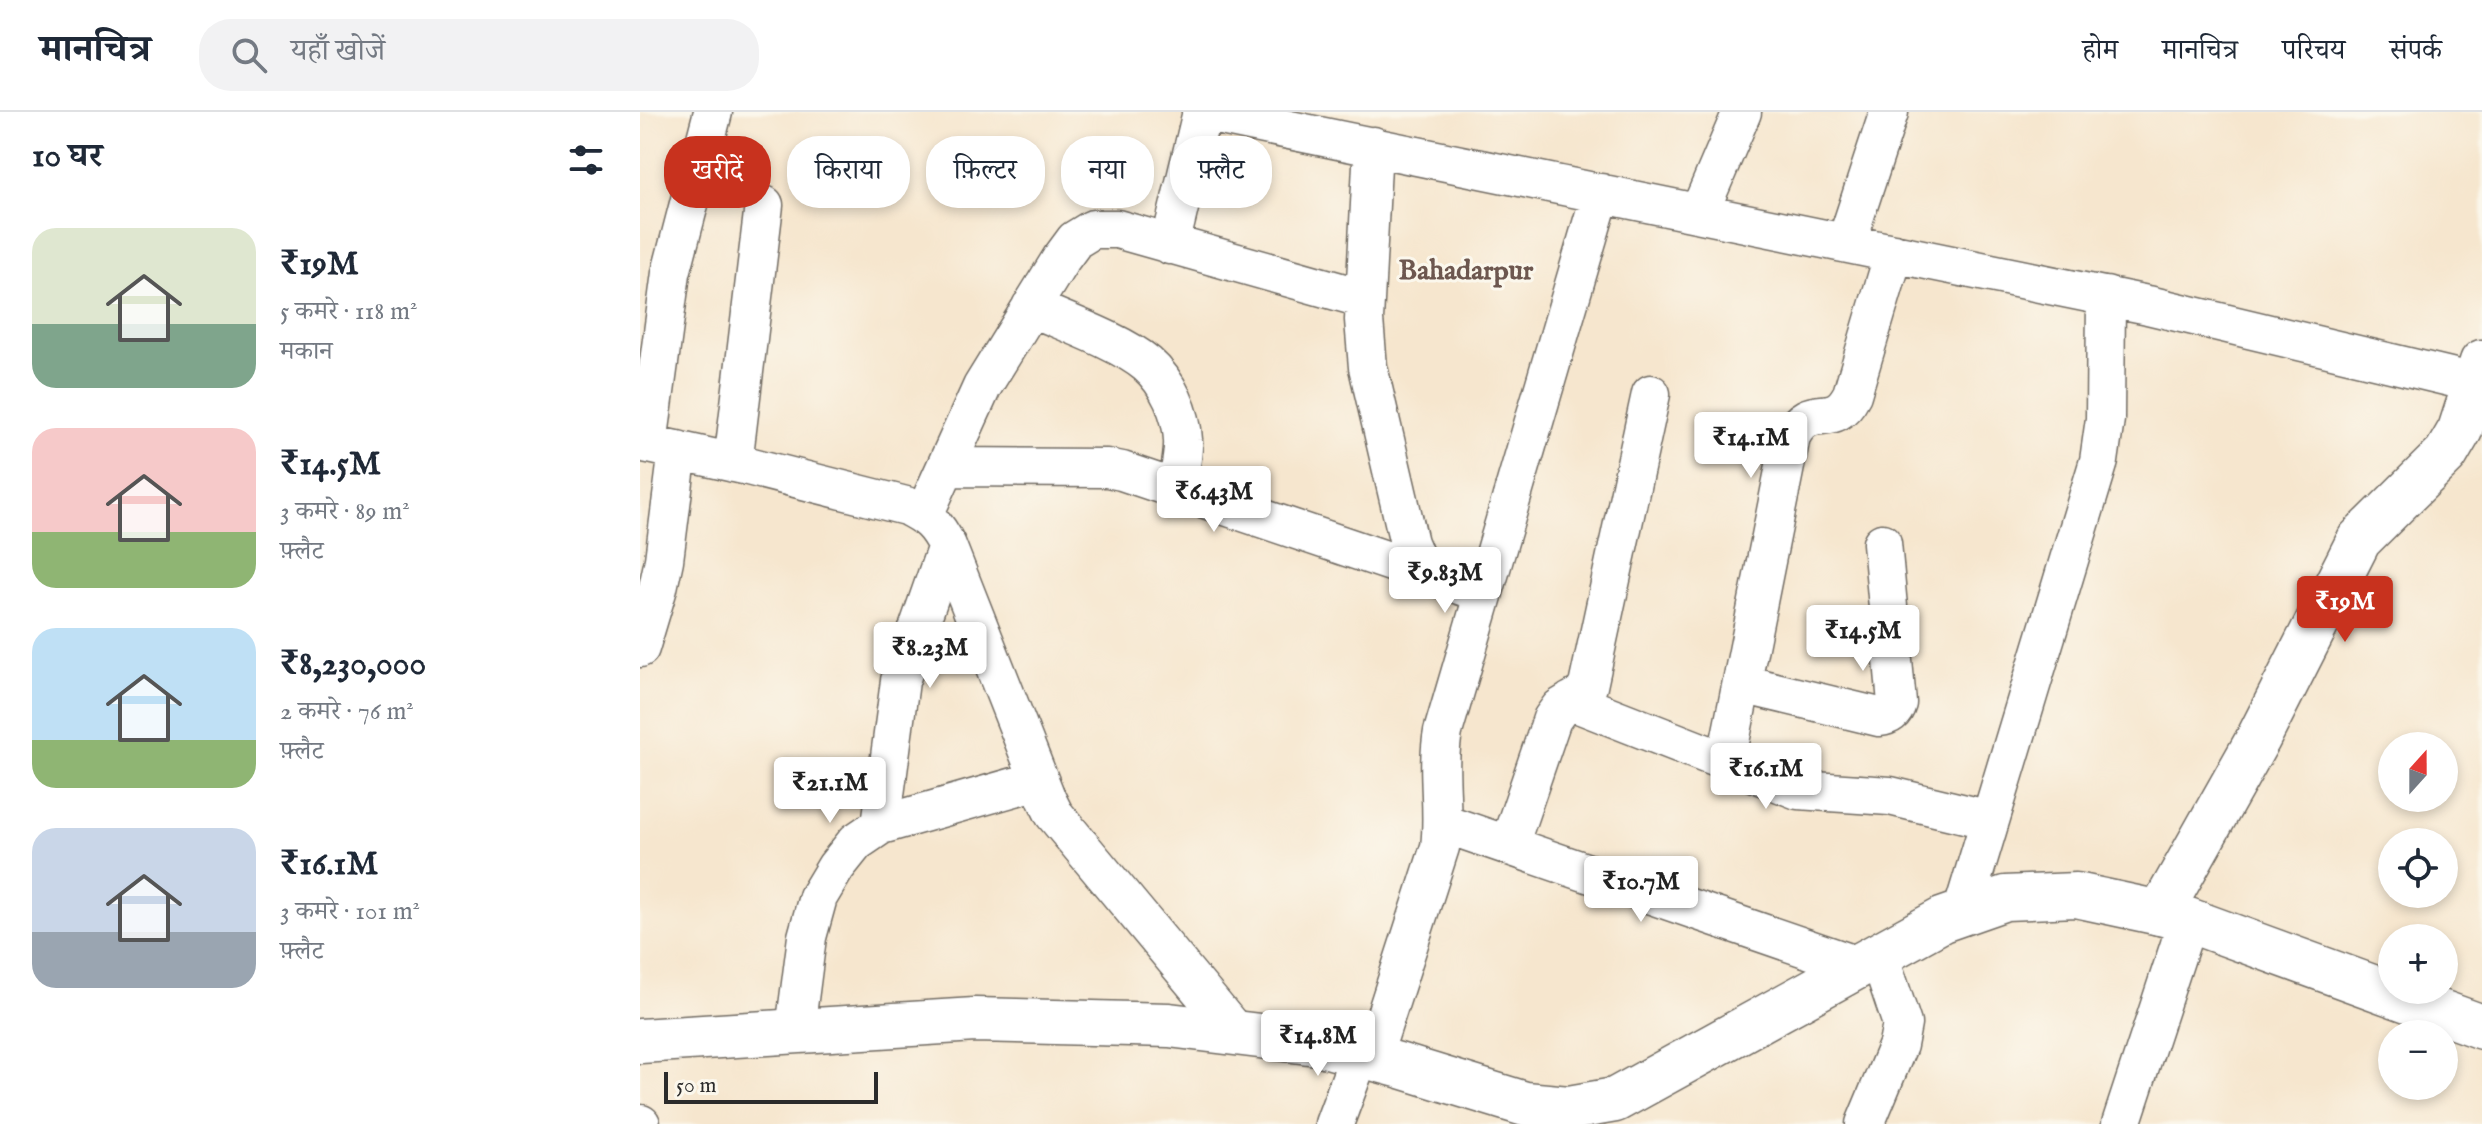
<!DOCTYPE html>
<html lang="hi">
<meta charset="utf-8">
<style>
body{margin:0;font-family:"IM FELL English","Noto Serif Devanagari",serif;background:#f2f2f3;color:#1f2937;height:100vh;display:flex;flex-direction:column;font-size:30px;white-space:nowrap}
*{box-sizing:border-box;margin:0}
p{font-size:26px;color:#747a83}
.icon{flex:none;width:44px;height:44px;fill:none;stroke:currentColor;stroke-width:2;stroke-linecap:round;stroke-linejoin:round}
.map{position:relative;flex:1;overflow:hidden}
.sheet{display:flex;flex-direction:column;background:#fff;width:640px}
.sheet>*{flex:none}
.hud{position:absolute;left:24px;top:24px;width:760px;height:72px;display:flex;gap:16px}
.needle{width:52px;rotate:21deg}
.tools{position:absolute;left:1738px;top:620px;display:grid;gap:16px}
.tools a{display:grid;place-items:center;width:80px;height:80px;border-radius:50%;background:#fff;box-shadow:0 4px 12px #0003;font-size:40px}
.scale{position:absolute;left:24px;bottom:20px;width:214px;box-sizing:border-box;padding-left:8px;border:4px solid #2b2b2b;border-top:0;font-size:22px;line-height:28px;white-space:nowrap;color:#2b2b2b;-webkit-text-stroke:6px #fbf7ec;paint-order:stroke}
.price{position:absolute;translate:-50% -68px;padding:0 18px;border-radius:8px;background:#fff;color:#222;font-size:26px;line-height:52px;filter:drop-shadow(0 2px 4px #0008)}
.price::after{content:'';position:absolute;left:50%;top:48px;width:24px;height:18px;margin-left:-12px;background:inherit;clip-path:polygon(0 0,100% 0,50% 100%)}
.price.active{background:#c8321e;color:#fff}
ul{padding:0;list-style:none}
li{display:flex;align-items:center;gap:24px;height:200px;padding:0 32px}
li span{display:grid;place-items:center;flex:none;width:224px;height:160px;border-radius:24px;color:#555}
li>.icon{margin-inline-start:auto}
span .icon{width:96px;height:96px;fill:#fffc;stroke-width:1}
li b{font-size:34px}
h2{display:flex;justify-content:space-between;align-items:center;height:96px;padding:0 32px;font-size:34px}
.tag{padding:0 28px;border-radius:32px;background:#fff;box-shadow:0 4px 12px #0003;font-size:28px;line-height:72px}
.tag.active{background:#c8321e;color:#fff}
header{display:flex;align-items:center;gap:48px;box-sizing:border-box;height:112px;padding:0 40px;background:#fff;border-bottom:2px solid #e0e1e3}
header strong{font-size:38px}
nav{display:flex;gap:44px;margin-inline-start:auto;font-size:28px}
.search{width:560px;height:72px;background:#f2f2f3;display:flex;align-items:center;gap:20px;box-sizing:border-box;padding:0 28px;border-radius:32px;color:#747a83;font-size:30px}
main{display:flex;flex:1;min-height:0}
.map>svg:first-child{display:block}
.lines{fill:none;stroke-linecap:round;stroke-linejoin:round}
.minor-casing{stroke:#726c64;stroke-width:41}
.major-casing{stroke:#726c64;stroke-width:47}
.highway-casing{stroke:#726c64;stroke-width:47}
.minor{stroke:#fff;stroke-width:38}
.major{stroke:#fff;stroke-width:44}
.highway{stroke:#fff;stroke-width:44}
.labels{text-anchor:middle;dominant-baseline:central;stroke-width:6;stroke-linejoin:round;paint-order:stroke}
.quarter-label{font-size:28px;font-weight:bold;fill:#6d574f;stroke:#fbf7ec}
</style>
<header>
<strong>मानचित्र</strong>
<div class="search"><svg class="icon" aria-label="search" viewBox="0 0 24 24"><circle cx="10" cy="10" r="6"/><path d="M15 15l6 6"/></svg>यहाँ खोजें</div>
<nav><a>होम</a><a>मानचित्र</a><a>परिचय</a><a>संपर्क</a></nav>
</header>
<main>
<section class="sheet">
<h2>10 घर<svg class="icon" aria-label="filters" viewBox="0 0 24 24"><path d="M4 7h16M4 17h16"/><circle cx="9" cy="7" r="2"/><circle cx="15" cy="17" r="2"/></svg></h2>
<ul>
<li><span style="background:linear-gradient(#dfe7d0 60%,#7fa58c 0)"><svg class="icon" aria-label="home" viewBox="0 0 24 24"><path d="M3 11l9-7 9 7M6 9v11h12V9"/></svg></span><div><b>₹19M</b><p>5 कमरे · 118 m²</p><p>मकान</p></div></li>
<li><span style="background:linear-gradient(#f6c9c9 65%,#8fb573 0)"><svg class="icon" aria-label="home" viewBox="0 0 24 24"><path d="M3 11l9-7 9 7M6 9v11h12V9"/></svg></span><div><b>₹14.5M</b><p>3 कमरे · 89 m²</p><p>फ़्लैट</p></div></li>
<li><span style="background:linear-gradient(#bfe0f5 70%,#8fb573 0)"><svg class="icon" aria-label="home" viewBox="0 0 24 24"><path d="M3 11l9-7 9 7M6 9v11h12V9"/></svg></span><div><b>₹8,230,000</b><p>2 कमरे · 76 m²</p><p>फ़्लैट</p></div></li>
<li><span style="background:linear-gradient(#c9d6e8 65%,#9aa5b1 0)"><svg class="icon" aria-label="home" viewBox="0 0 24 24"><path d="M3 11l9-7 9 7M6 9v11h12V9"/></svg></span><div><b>₹16.1M</b><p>3 कमरे · 101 m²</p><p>फ़्लैट</p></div></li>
</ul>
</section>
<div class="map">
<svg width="1842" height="1012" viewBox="0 0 1842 1012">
<rect width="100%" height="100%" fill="#fbf7ec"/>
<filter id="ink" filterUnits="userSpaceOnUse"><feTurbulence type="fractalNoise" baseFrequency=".0125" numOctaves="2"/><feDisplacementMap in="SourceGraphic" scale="16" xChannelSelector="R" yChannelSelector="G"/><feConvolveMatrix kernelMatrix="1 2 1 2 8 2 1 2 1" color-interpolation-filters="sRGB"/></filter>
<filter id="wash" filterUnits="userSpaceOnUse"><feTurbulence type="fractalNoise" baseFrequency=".006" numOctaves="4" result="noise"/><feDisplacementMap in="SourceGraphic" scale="32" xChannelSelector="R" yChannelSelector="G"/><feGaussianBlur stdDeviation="1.8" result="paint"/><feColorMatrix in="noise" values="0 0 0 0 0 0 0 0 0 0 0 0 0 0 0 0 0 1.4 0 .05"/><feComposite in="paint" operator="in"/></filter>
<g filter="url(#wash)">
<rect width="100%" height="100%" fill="#f6e6ce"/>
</g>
<g filter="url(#ink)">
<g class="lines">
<g class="minor-casing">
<path id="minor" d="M561 0 1508 193 1835 271
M733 34 724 208 728 255 769 431 775 445 787 461
M1059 101 1102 0
M1206 131 1249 0
M530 133 562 0
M391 195C424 210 481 230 507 252 528 270 542 302 543 328 544 344 539 362 537 377
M0 330 108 354 266 394C288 405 296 412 307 434L407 688 414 702 596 921
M8 332 31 161 73 0
M93 351 124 93
M306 355 467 356 482 359 843 481
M284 403 342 275 421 147 435 128 453 117H477L725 187
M0 536 18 476 24 448 38 338
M1102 572 1239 605C1249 604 1254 601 1257 591L1242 431
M931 589 1158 678 1250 684 1350 708
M1086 650 1151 324C1172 285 1192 321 1212 282L1254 141
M803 711 1218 854
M241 713 260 569 307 434
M869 733 912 607 920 596 943 582 948 574 1011 282
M1322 801 1459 349 1465 307 1466 184
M155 918 167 825 178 785 196 755 216 730 241 713 399 668
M732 946 800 735C805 697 796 658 803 620L961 81
M0 1012H1
M694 1012 720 942
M1225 1012 1258 933 1262 912 1239 843
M1481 1012 1548 808"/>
</g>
<g class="major-casing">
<path id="major" d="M1520 801 1618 627 1719 428 1806 342 1820 318 1842 250"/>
</g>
<g class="highway-casing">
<path id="highway" d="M0 929 335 908 529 913 677 931 758 953 885 992 929 996 975 988 1302 808 1365 786 1436 783 1520 801 1548 808 1842 915"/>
</g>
<use href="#minor" class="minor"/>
<use href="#major" class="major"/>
<use href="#highway" class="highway"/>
</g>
</g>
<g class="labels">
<g class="quarter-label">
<text x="826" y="159">Bahadarpur</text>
</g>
</g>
</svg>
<div class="tools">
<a><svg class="needle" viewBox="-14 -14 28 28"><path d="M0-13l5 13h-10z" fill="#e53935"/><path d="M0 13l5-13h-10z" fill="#747a83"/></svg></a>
<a><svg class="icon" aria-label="locate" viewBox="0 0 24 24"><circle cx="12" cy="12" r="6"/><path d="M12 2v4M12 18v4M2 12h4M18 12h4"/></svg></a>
<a>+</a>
<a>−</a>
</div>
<div class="scale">50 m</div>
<b class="price" style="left:1111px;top:368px">₹14.1M</b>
<b class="price" style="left:574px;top:422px">₹6.43M</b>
<b class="price" style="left:805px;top:503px">₹9.83M</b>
<b class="price active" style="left:1705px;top:532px">₹19M</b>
<b class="price" style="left:1223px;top:561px">₹14.5M</b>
<b class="price" style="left:290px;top:578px">₹8.23M</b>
<b class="price" style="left:1126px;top:699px">₹16.1M</b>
<b class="price" style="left:190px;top:713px">₹21.1M</b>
<b class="price" style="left:1001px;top:812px">₹10.7M</b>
<b class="price" style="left:678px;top:966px">₹14.8M</b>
<div class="hud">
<a class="tag active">खरीदें</a>
<a class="tag">किराया</a>
<a class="tag">फ़िल्टर</a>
<a class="tag">नया</a>
<a class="tag">फ़्लैट</a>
</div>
</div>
</main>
